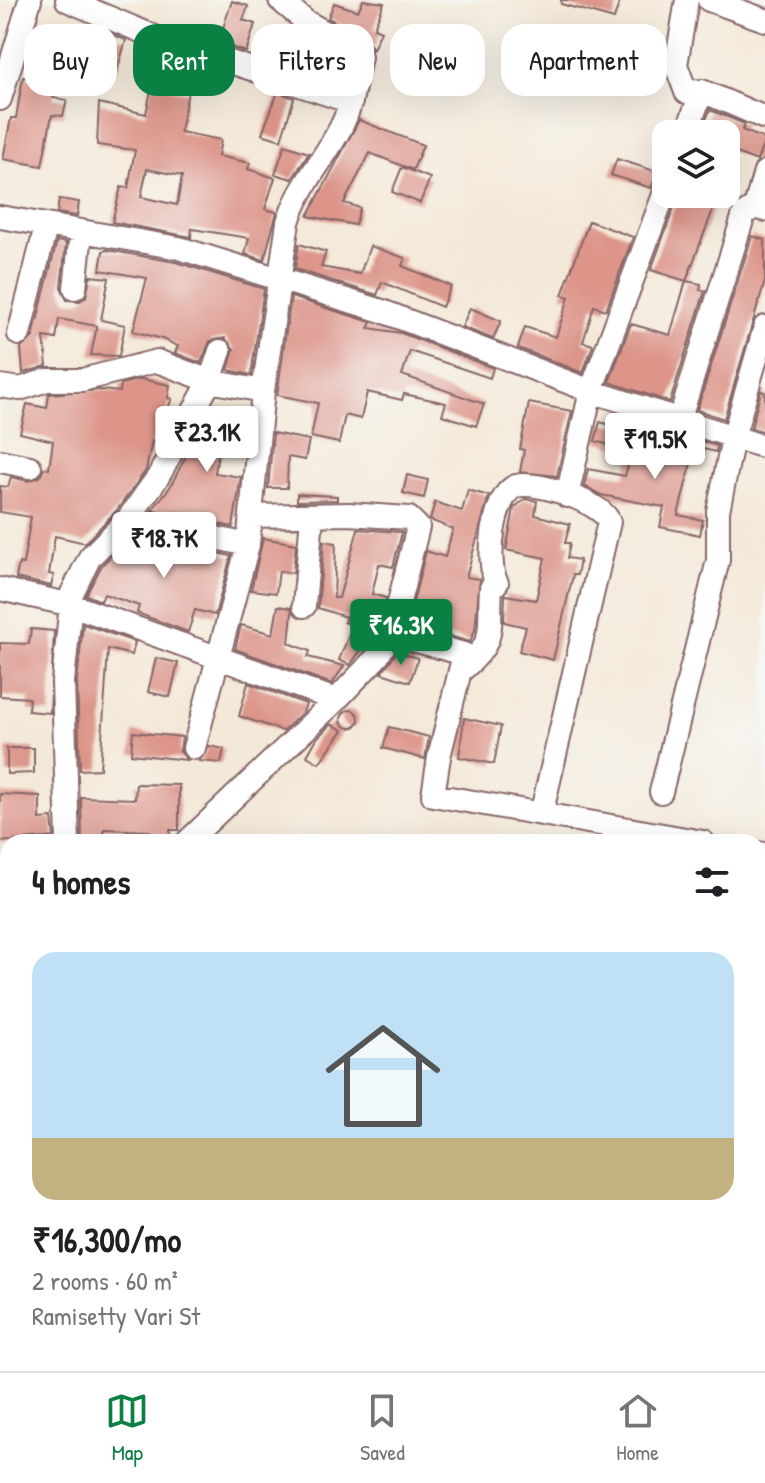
<!DOCTYPE html>
<meta charset="utf-8">
<style>
body{margin:0;font-family:"Patrick Hand",sans-serif;background:#f2f2f2;color:#202124;height:100vh;display:flex;flex-direction:column;font-size:30px;white-space:nowrap}
*{box-sizing:border-box;margin:0}
p{font-size:26px;color:#757577}
.icon{flex:none;width:44px;height:44px;fill:none;stroke:currentColor;stroke-width:2;stroke-linecap:round;stroke-linejoin:round}
.map{position:relative;flex:1;overflow:hidden}
.sheet{position:absolute;left:0px;top:834px;width:766px;height:538px;display:flex;flex-direction:column;background:#fff;border-radius:24px 24px 0 0;box-shadow:0 8px 32px #0002}
.sheet>*{flex:none}
.banner{position:absolute;left:24px;top:24px;width:718px;height:72px;display:flex;gap:16px}
.tools{position:absolute;left:652px;top:120px;display:grid;gap:16px}
.tools a{display:grid;place-items:center;width:88px;height:88px;border-radius:16px;background:#fff;box-shadow:0 8px 32px #0002;font-size:40px}
.price{position:absolute;translate:-50% -68px;padding:0 18px;border-radius:8px;background:#fff;color:#222;font-size:26px;line-height:52px;filter:drop-shadow(0 2px 4px #0008)}
.price::after{content:'';position:absolute;left:50%;top:48px;width:24px;height:18px;margin-left:-12px;background:inherit;clip-path:polygon(0 0,100% 0,50% 100%)}
.price.on{background:#0b8043;color:#fff}
ul{padding:0;list-style:none}
li{display:grid;align-content:center;gap:16px;height:424px;padding:0 32px}
li+li{border-top:2px solid #e0e0e0}
li span{display:grid;place-items:center;height:248px;border-radius:24px;color:#555}
li>.icon{margin-inline-start:auto}
span .icon{width:144px;height:144px;fill:#fffc;stroke-width:1}
li b{font-size:34px}
h2{display:flex;justify-content:space-between;align-items:center;height:96px;padding:0 32px;font-size:34px}
.tag{padding:0 28px;border-radius:24px;background:#fff;box-shadow:0 8px 32px #0002;font-size:28px;line-height:72px}
.tag.on{background:#0b8043;color:#fff}
.tabs{display:flex;justify-content:space-around;align-items:center;height:112px;border-top:2px solid #e0e0e0;background:#fff;font-size:22px;color:#757577}
.tabs a{display:grid;justify-items:center;gap:4px}
.tabs .on{color:#0b8043}
.map>svg:first-child{display:block}
.building{fill:#dd958a;fill-rule:evenodd}
.lines{fill:none;stroke-linecap:round;stroke-linejoin:round}
.minor-casing{stroke:#866668;stroke-width:26}
.path{stroke:#866668;stroke-width:3;stroke-dasharray:2 6;stroke-linecap:butt}
.minor{stroke:#fff;stroke-width:22}
</style>
<div class="map">
<svg width="765" height="1371" viewBox="0 0 765 1371">
<rect width="100%" height="100%" fill="#f6f6f2"/>
<filter id="ink" filterUnits="userSpaceOnUse"><feTurbulence type="fractalNoise" baseFrequency=".0125" numOctaves="2"/><feDisplacementMap in="SourceGraphic" scale="16" xChannelSelector="R" yChannelSelector="G"/><feConvolveMatrix kernelMatrix="1 2 1 2 8 2 1 2 1" color-interpolation-filters="sRGB"/></filter>
<filter id="wash" filterUnits="userSpaceOnUse"><feTurbulence type="fractalNoise" baseFrequency=".006" numOctaves="4" result="noise"/><feDisplacementMap in="SourceGraphic" scale="32" xChannelSelector="R" yChannelSelector="G"/><feGaussianBlur stdDeviation="1.8" result="paint"/><feColorMatrix in="noise" values="0 0 0 0 0 0 0 0 0 0 0 0 0 0 0 0 0 1.4 0 .05"/><feComposite in="paint" operator="in"/></filter>
<g filter="url(#wash)">
<rect width="100%" height="100%" fill="#f4e9d8"/>
<g id="blocks">
<path class="building" d="M363 0 384 3 374 28 381 31 373 49 366 39 328 18 334 3 358 11Z
M561 0H620L614 19 561 4Z
M232 1 248 6 243 20 255 24 246 52 218 43Z
M111 34 126 40 117 71 101 67Z
M35 38 79 48 76 62 32 52Z
M325 48 345 59 340 84 315 75Z
M23 77 56 83 53 98 67 100 63 116 52 115 42 166 3 159 11 118H16Z
M152 85 188 92 180 132 221 140 218 156 250 163 248 169 275 178 265 209 277 212 264 260 245 254 249 238 192 229 191 237 112 222 121 187 128 188 135 150 97 145 99 103 146 114ZM147 169 182 176 177 205 141 197Z
M278 92 294 98 281 140 262 134Z
M710 110 745 124 742 130 765 139 757 161 726 149V134L702 130Z
M359 120 423 145 413 170 370 153 344 203 360 208 355 225 308 216Z
M285 145 309 153 292 179 275 174Z
M617 159 658 172 651 188 611 175Z
M402 167 430 178 420 203 392 192Z
M679 194H719L686 281 651 270Z
M59 199 79 202 77 216 57 213Z
M589 221 633 237 606 310 594 306 583 342 593 345 583 373 518 348 525 327 556 337 569 297 562 295Z
M752 236 765 240V281L724 419 697 410Z
M57 241 66 243 61 287 67 300 80 301 86 297 90 276 109 278 101 320 125 325 119 356 91 355 97 326 59 319 56 339 44 337 47 366 23 373 21 348 33 337Z
M299 244 326 252 321 267 360 274 370 246 405 258 402 266 451 286 442 307 382 282 377 295 295 269Z
M107 250 176 262 264 289 251 375 228 370 234 349 225 338 210 341 201 363 175 353 178 346 162 339 133 331 147 278 100 270 103 251Z
M686 281 701 284 700 290 705 291 670 402 609 382 631 324 670 335Z
M291 297 371 322 369 328 401 333 493 368 490 378 410 351 402 375 484 404 476 426 442 415 446 403 404 394 402 400 367 392 361 419 345 415 339 443 311 437 318 403 277 395Z
M470 308 501 321 493 339 462 327Z
M141 379 170 385 168 398 172 399 160 426 168 428 161 443 152 441 146 470 117 510 85 543 55 536 49 574 54 575 51 586 16 578 19 563 23 564 31 517 0 512V486L8 487 11 477 28 481 40 477 44 468 49 469 53 441 20 433 27 404 47 408 49 394 101 390 120 392 121 384Z
M761 391 765 392V432L751 428Z
M529 403 572 411 557 476 520 472 524 450 520 449Z
M211 408 247 416 244 447 220 441 215 473 241 477 233 527 152 510 170 487Z
M621 415 638 421 630 451 595 441 600 422 618 427Z
M273 433 309 440 305 460 288 457 287 488H268Z
M679 434 717 446 716 452 695 447 678 515 703 520 700 535 660 527 664 507 601 495 584 486 588 469 625 476 635 442 674 453Z
M407 475 428 480 424 498 403 493Z
M468 490 489 496 466 577 480 579 475 630 470 642 415 626 416 621 409 618 426 551 445 557 453 529 430 520 435 502 462 511Z
M297 494 337 496V500L297 501Z
M525 499 537 501 535 515 570 524 565 543H570L567 558 580 560 577 575H573L553 660 519 651 526 627 504 622 505 595 536 600 545 558 506 550 514 508Z
M358 529 402 532 393 567 379 564 372 594 386 598 381 617 365 613 361 627 344 622 346 617 318 608 324 541 336 543 334 598H339Z
M132 534 231 556 215 615 195 610 188 632 137 613 139 606 104 594 101 601 86 595 102 565 112 555 122 558 126 540Z
M263 538 296 544 293 573 279 571 276 593 251 590Z
M278 606 291 608 292 613 289 643 310 651 308 657 344 666 332 684 235 649 241 625 273 634Z
M83 624 135 642 132 655 108 649 100 769 80 770 77 682Z
M31 629 54 631 50 713 28 711 29 698 0 696V643L29 644Z
M349 635 367 642 350 665 339 660Z
M397 652 418 658 410 682 381 673Z
M156 658 178 663 170 697 148 692Z
M248 683 306 704 303 712 283 731 239 716Z
M341 719a9 9 0 1 1 18 0a9 9 0 1 1-18 0Z
M464 718 501 726 494 764 459 757Z
M331 724 343 730 319 763 307 756 317 738Z
M389 727 429 737 425 759 383 748Z
M133 732 182 737 180 751 187 760 131 754Z
M209 746 224 749 221 763 199 761Z
M7 748H34V773L7 774Z
M136 784 179 785V830H170L171 842H151L150 831 104 829V842H82L81 797 135 799Z
M0 794 40 796V819L52 818 54 837 0 842Z"/>
</g>
</g>
<g filter="url(#ink)">
<use href="#blocks" fill-opacity="0" stroke="#866668" stroke-width="2"/>
<g class="lines">
<g class="minor-casing">
<path id="minor" d="M67 0 155 37 351 102
M687 0 676 65 686 92 702 91 765 118
M709 0 765 20
M0 99 30 0
M686 134 702 91
M755 207 765 172
M0 217 179 248 382 311 591 391 765 447
M75 288 81 233
M19 334 46 227
M0 386 20 389 47 380H82L157 361 210 381 263 391
M680 418 744 214 755 207 765 210
M0 461 30 467
M567 496 591 391 666 189
M128 519 248 545
M0 589 72 605 336 700
M304 606 312 517
M391 634 464 654 439 757 433 795 703 842
M464 668C498 640 488 629 491 588L497 583C485 565 493 494 516 486 536 480 604 503 609 522L542 811
M194 748 248 545 263 391 288 222C299 187 323 161 340 129 352 107 355 81 360 57L359 51 305 21 280 0
M661 792 718 560V511L733 438 765 327
M68 842 63 682 72 593 90 557 128 519 158 477 210 381 220 351
M187 842 336 700 378 656 391 634 418 527 409 518 348 514 251 516
M758 853 765 854
M0 880H1
M0 948 8 947
M758 1042 765 1014
M0 1069H8
M758 1099 765 1100
M152 1364 154 1371
M292 1364 293 1371
M436 1364 438 1371"/>
</g>
<path class="path" d="M758 904 765 905
M758 1166 765 1168
M758 1338 765 1336
M758 1352 765 1356"/>
<use href="#minor" class="minor"/>
</g>
</g>
</svg>
<div class="tools">
<a><svg class="icon" aria-label="layers" viewBox="0 0 24 24"><path d="M12 4l9 5-9 5-9-5zM3 14l9 5 9-5"/></svg></a>
</div>
<b class="price" style="left:207px;top:474px">₹23.1K</b>
<b class="price" style="left:655px;top:481px">₹19.5K</b>
<b class="price" style="left:164px;top:580px">₹18.7K</b>
<b class="price on" style="left:401px;top:667px">₹16.3K</b>
<div class="banner">
<a class="tag">Buy</a>
<a class="tag on">Rent</a>
<a class="tag">Filters</a>
<a class="tag">New</a>
<a class="tag">Apartment</a>
</div>
<section class="sheet">
<h2>4 homes<svg class="icon" aria-label="filters" viewBox="0 0 24 24"><path d="M4 7h16M4 17h16"/><circle cx="9" cy="7" r="2"/><circle cx="15" cy="17" r="2"/></svg></h2>
<ul>
<li><span style="background:linear-gradient(#bfe0f5 75%,#c2b280 0)"><svg class="icon" aria-label="home" viewBox="0 0 24 24"><path d="M3 11l9-7 9 7M6 9v11h12V9"/></svg></span><div><b>₹16,300/mo</b><p>2 rooms · 60 m²</p><p>Ramisetty Vari St</p></div></li>
</ul>
</section>
</div>
<nav class="tabs">
<a class="on"><svg class="icon" aria-label="map" viewBox="0 0 24 24"><path d="M3 6l6-2 6 2 6-2v14l-6 2-6-2-6 2zM9 4v14M15 6v14"/></svg>Map</a>
<a><svg class="icon" aria-label="saved" viewBox="0 0 24 24"><path d="M7 4h10v16l-5-4-5 4z"/></svg>Saved</a>
<a><svg class="icon" aria-label="home" viewBox="0 0 24 24"><path d="M3 11l9-7 9 7M6 9v11h12V9"/></svg>Home</a>
</nav>
